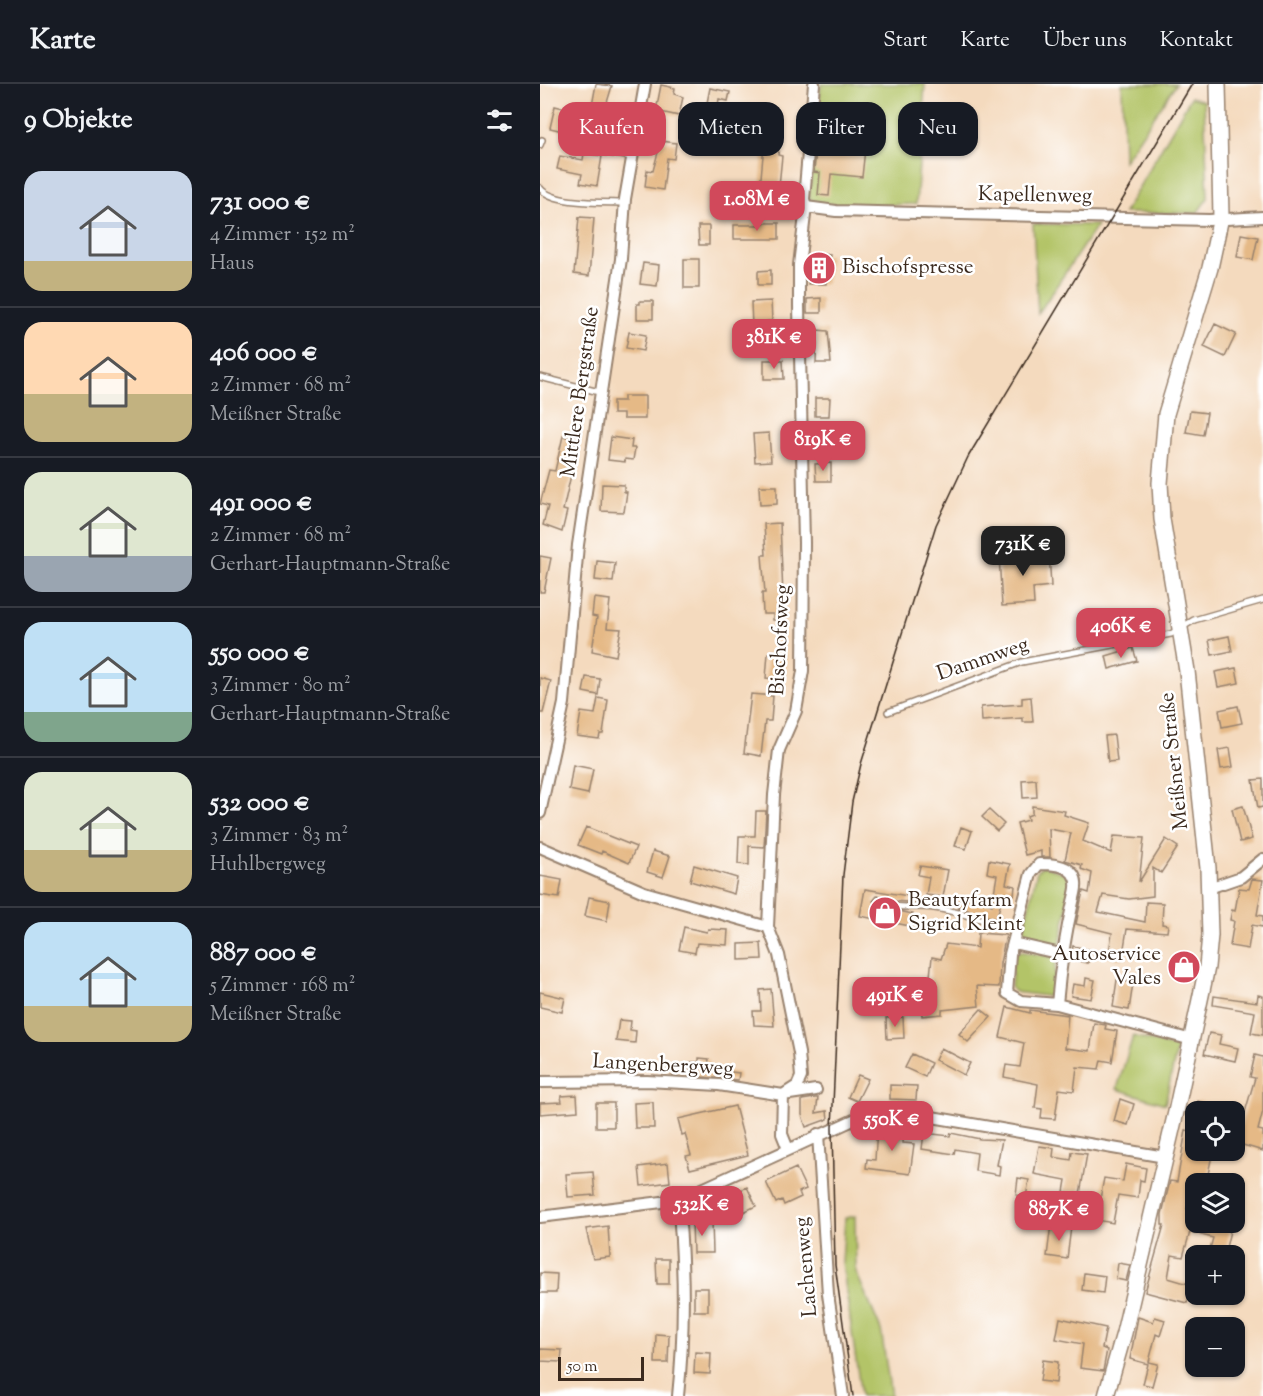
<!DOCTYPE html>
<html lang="de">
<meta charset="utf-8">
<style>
body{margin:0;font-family:"Sorts Mill Goudy",serif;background:#242831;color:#f1f3f6;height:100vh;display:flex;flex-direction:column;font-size:22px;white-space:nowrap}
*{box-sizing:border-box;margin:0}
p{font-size:20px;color:#9ea1a6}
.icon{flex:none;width:33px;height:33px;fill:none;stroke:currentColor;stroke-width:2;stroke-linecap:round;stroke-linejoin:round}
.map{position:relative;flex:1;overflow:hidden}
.panel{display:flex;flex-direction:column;background:#171b24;width:540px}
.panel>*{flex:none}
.hud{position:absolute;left:18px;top:18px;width:570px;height:54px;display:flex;gap:12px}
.tools{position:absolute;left:645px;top:1017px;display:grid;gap:12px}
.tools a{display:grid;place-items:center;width:60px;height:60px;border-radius:12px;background:#171b24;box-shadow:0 2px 4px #0004;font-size:30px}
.scale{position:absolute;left:18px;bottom:15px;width:86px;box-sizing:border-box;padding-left:6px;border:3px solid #3b2a1e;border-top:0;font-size:16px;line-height:21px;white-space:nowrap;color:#3b2a1e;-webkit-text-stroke:4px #fff;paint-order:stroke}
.price{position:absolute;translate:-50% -51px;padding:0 14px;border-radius:12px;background:#d1495b;color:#fff;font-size:20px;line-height:39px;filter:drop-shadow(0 2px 3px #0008)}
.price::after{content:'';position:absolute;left:50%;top:36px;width:18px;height:14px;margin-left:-9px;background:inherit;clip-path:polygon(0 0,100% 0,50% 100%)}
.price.current{background:#222;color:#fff}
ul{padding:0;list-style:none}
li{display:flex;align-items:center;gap:18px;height:150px;padding:0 24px}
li+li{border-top:2px solid #363941}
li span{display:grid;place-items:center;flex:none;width:168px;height:120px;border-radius:18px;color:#555}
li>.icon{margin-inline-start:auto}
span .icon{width:72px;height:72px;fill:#fffc;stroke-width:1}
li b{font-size:26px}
h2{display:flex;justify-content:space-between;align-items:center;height:72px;padding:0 24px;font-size:26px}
.tag{padding:0 21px;border-radius:18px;background:#171b24;box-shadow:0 2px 4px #0004;font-size:21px;line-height:54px}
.tag.current{background:#d1495b;color:#fff}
header{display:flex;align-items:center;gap:36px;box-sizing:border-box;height:84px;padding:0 30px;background:#171b24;border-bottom:2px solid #363941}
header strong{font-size:28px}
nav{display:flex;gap:33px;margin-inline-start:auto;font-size:21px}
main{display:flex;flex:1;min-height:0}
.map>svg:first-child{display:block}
.green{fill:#b3c467;stroke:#777742;stroke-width:1.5}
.building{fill:#e5b986}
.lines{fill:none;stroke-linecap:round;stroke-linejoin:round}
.service-casing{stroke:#98826e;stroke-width:8}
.minor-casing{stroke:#98826e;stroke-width:14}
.secondary-casing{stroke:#98826e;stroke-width:18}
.service{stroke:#fff;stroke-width:5}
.minor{stroke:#fff;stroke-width:10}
.secondary{stroke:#fff;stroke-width:15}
.tram{stroke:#3b2a1e;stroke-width:1.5}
.labels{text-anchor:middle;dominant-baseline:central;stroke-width:5;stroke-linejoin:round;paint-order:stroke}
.street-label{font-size:21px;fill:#3b2a1e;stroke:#fff}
.poi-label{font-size:21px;fill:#3b2a1e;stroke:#fff;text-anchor:start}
</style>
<header>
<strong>Karte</strong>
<nav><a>Start</a><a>Karte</a><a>Über uns</a><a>Kontakt</a></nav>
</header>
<main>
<section class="panel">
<h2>9 Objekte<svg class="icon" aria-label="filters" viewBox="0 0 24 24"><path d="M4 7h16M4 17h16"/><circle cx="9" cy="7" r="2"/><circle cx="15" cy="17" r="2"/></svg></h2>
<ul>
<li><span style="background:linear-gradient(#c9d6e8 75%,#c2b280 0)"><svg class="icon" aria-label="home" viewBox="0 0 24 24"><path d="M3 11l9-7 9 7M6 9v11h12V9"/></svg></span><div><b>731 000 €</b><p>4 Zimmer · 152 m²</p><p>Haus</p></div></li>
<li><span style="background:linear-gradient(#ffd9b3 60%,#c2b280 0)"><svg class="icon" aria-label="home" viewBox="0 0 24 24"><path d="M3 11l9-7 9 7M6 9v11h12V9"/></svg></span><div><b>406 000 €</b><p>2 Zimmer · 68 m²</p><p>Meißner Straße</p></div></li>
<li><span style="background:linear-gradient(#dfe7d0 70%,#9aa5b1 0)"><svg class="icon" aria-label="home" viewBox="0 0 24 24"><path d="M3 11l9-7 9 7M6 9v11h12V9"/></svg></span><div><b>491 000 €</b><p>2 Zimmer · 68 m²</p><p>Gerhart-Hauptmann-Straße</p></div></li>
<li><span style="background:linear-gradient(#bfe0f5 75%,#7fa58c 0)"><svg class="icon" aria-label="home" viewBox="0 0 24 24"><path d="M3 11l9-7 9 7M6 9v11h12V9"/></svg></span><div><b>550 000 €</b><p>3 Zimmer · 80 m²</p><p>Gerhart-Hauptmann-Straße</p></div></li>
<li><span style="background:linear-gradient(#dfe7d0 65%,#c2b280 0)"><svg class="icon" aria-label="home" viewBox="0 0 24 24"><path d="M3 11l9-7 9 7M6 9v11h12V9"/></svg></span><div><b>532 000 €</b><p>3 Zimmer · 83 m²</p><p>Huhlbergweg</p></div></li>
<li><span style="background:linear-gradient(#bfe0f5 70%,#c2b280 0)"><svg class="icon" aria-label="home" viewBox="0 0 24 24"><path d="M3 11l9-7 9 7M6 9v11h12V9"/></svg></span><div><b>887 000 €</b><p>5 Zimmer · 168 m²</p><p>Meißner Straße</p></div></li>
</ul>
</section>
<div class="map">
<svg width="723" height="1312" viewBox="0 0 723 1312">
<rect width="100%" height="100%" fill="#fff"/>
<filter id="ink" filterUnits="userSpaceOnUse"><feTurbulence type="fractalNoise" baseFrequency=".0167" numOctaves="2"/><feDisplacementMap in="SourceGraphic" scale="12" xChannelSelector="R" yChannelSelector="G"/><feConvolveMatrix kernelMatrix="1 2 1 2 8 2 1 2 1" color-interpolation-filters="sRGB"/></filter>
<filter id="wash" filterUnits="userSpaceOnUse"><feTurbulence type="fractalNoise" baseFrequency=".008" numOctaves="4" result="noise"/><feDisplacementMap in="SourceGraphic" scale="24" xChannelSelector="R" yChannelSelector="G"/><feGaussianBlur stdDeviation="1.35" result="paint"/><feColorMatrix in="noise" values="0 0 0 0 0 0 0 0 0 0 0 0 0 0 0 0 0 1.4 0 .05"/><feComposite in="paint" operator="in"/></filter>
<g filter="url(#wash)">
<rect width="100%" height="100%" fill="#f4dabe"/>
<path class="green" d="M281 0H385L376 120C355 120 282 126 269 114Z
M582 0H636L584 77Z
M651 13 664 17 668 114 657 129H584Z
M493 140 557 141 498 230Z
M503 782 527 790 532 799 520 861 516 863 481 856 497 787Z
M478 867 516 873 513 913 475 908 471 904 473 874Z
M593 952 637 964 625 1020 577 1005Z
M315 1132 316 1188 341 1246 351 1312H321L302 1178 305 1134Z"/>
<g id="blocks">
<path class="building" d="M56 0 72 2 65 25 52 22Z
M121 1 135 4 134 10 143 13 139 32 116 27Z
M170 4 190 8 188 17 179 15 178 21 167 19Z
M15 22 32 26 27 48 10 44Z
M226 38 242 40 238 71 242 72 239 102H243L241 118 219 116Z
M64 43 82 46V65L34 56 37 44 63 49Z
M121 57 136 59 134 75 127 74 123 106 105 103 107 86 113 87Z
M312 58 319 59 325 65 322 93 291 90 289 112 278 111 280 89 274 88 276 66 301 68Z
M44 69 62 72 57 102 40 99 42 90 17 85 20 72 43 76Z
M39 133 54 134 49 192 34 190Z
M221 139H239V155H194V141H221Z
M158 142H169V161H159Z
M701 150 718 153 713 176 697 173Z
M272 169 290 171 286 200H268Z
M144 175H159V204H144Z
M103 179 119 181 117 202 100 200Z
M231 186V201H218V187Z
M281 214V229H267V215Z
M100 217H113V235H97V220H100Z
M231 217 232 237H228V266H213L211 218Z
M675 240 696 250 685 273 664 263Z
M277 246 288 247 291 279H276Z
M89 248 106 251 103 267 86 264Z
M224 276H243L244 295H224Z
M84 312H105V335H83V330H73V317H84Z
M275 314H290L289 332H275Z
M650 327 667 329 663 351 646 348Z
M229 349 231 377 215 378 213 350Z
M23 352 39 356 23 426 27 427 22 448 3 441 8 422 0 420 9 386 15 387Z
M71 353 92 356 91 364H95L93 376 85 375V378L68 376Z
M291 379V397H276L275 380Z
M62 400 84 401V408H87L84 428 61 427Z
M219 402H237V420L220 421Z
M240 439 244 536H233V530H223L222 509H225L222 471H226L224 440Z
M509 468 511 502 493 504 494 520 462 522 459 472Z
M0 472 11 474 4 508H0Z
M57 477 75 479 73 498 55 496Z
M54 514 70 516 67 544 81 545 76 572 52 567 57 533 52 532Z
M689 552 692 567 672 571 669 556Z
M593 564 597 577 569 585 566 572Z
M228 569 246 571 244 596 226 594Z
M696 584 699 599 678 603 675 588Z
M46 593 60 595 58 611 43 608Z
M0 594 11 597 3 629H0Z
M211 610 233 612 231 637H225L221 672 204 669Z
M491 613 493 638H483V634L442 637 441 623 482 620V614Z
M58 614 68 616 63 650H60L59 655 37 652 41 628 55 630Z
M698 622 702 639 682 643 679 626Z
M574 651 577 677 568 678 565 652Z
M690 664 693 683 681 685 678 666Z
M33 681 53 685 48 710 29 706Z
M496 695 497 713 483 714 482 696Z
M723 695V723L718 724 713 696Z
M492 722 525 727 524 731 549 739 543 757 571 769 574 752 604 754 599 798 626 755 638 763 621 789 613 784V812L589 815 563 811 558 828 605 838 606 818 623 819 622 840 628 841 627 848 587 845 582 876 568 874 572 849 536 840 543 807 549 809 552 789 541 785 542 781 525 776 531 749 509 745 510 773H501V767L485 771 477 739 488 736 487 732 492 730Z
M703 722 712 755 700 758 692 725Z
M449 726 464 740 457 747 442 733Z
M216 727H226L224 763 209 762V781L198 780 199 752H215Z
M46 743 96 763 89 779 62 767 61 770 38 761Z
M421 743 432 747 426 765 415 762Z
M113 767 130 772 123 793 107 788Z
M449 776 470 780 466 800 475 802 474 811 464 809 456 835 418 823 422 811 452 821 457 791 447 789Z
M154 781 197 794 194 810 150 797Z
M380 782 408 786 403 813 386 811 389 793 378 791Z
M0 792 22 796 19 814 0 811Z
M712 795 723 796 717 831 723 832V843L712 841 708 865 690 862 694 837 690 836 692 826 695 827 699 804 709 805Z
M325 805 369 812 368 818 352 817 338 811 333 817 343 824 373 830 370 842 320 832Z
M49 813 70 817 67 837 45 832Z
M144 843 167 848 168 845 188 846 187 861 157 859 155 869 139 866Z
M438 849 466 851 460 879 459 903 437 902 439 922 402 926V930L382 932 380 902H389L392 873 401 875 406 860 437 864Z
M221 859 222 875 199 876V860Z
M533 862 551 866 548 879 530 875Z
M546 894 555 896 551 915 531 912 533 900 545 902Z
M577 896 593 899 589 926 573 923Z
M231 905 234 942 214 941 213 927H221L220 906Z
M0 908 25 914 22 928 0 923Z
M718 911 723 912V951L711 949 715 928 673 921 674 912 717 918Z
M467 923 490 929V926L528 931 525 964 550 967 554 939 566 941 565 945 577 947 572 978 561 976 559 985 537 983 534 1007 519 1005 515 1035 501 1034 502 1025 495 1024 498 1000 464 993 466 981 480 983 484 959 460 953Z
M441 925 451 933 428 958 419 950Z
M363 933 364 954 347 955 346 934Z
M79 936 91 937 90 946 96 947 95 959 76 957Z
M669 949 681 951 679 960 698 964 695 977 664 970Z
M401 964 430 979 424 991 395 976Z
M372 970 391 979 385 993 365 984Z
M715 971 723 973V1027L718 1046 723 1047V1067L696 1059 715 994 710 993Z
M159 974 169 975 168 985 199 989 198 996 149 992 151 978H159Z
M318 991 328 995 317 1017 308 1013Z
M350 1001 377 1002 376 1016 350 1015Z
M37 1011 38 1027 0 1030V1019L22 1018 21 1012Z
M275 1014H278L276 1029 287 1027 288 1035 266 1043 262 1031V1016Z
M580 1015 594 1020 588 1041 574 1037Z
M658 1017 685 1025V1028H655Z
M113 1018 114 1044H95L94 1019Z
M56 1019H74V1043H56Z
M195 1022 208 1071 150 1085 146 1072 151 1071 145 1050 142 1051 138 1035Z
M337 1043 364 1046 363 1059 374 1060 370 1090 326 1084 327 1075 335 1076Z
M646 1046 656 1048V1066H673L666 1100H654L647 1125 656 1127V1139L690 1147 684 1172H668L673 1154 650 1148 643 1173 632 1171 628 1194 652 1201 647 1219 605 1208 624 1141H622V1130L630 1097 637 1098Z
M384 1049 410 1052 411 1049 440 1055 462 1056 457 1081 460 1082 459 1091 435 1087 437 1069 415 1065 414 1070 382 1065Z
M499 1062 514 1064 513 1073 531 1076 532 1068 547 1070 540 1110 524 1108 526 1096 494 1090Z
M128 1079 130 1098 101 1102 99 1083Z
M586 1080 606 1084 604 1097 600 1096 598 1114 578 1111 573 1139 556 1136 564 1094 583 1097Z
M256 1084 266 1105 259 1108 261 1113 244 1121 242 1116 236 1119 226 1098Z
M53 1088 55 1111 28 1113 26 1090Z
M478 1094 489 1096 486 1113 476 1111Z
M207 1103 216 1122 191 1134 182 1115Z
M152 1137H172L173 1169H153Z
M511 1140 531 1143 527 1175 507 1172Z
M68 1142 70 1173 53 1175 46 1145Z
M116 1175H129V1200H117Z
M578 1179 590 1181 586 1197 576 1195Z
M0 1189 17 1190 16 1209H0Z
M544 1189 565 1192 563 1209 542 1206Z
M154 1204H168V1227H154Z
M598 1233 613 1238 615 1233 625 1236 620 1252 616 1250 609 1278 618 1280 612 1302 603 1300 608 1280 590 1275Z
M520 1234 566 1244 562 1264 567 1266 563 1287 540 1284 543 1260 516 1255Z
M116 1250 129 1251 128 1279H115Z
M0 1265 22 1266 21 1278 0 1277Z
M155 1268 171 1269 170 1290 154 1289Z
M503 1276 518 1278 516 1299 500 1297Z"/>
</g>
</g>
<g filter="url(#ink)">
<use href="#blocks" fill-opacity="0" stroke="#98826e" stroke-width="1.5"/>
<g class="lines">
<g class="service-casing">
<path id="service" d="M0 61 2 56
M43 64 92 73
M0 104C13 121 65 118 85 119
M0 293 59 308
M348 628 482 578 631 550 654 536 723 516
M338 816C354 827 375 821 394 824 422 828 449 838 477 846"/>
</g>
<g class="minor-casing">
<path id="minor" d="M266 123 296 127 377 129 669 136 723 133
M0 729 24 619 38 461 81 175 85 115 105 0
M0 763 104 808 228 843
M669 804 701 793 723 775
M473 859 521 870
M517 920C520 885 525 852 533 818 535 809 539 799 533 790 526 780 509 780 499 780L491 790 470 870 467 909 481 917 517 920 652 956
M0 998 107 997 179 1001 243 1011 276 1006
M243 1011 257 1002 261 993 259 969 239 871 228 843 234 711 239 666 256 627 263 587 264 459 259 222V181L266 123 264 115 274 0
M243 1011 242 1050 248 1065
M278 1050 288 1210 303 1312
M138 1116C144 1181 145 1247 138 1312
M0 1133 138 1116 331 1028 351 1026 625 1073"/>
</g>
<g class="secondary-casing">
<path id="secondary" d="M566 1312 584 1249 636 1028 667 883 670 851 668 784 647 587 622 435 620 399 626 330 670 184 681 133 678 0"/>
</g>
<use href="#service" class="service"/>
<use href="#minor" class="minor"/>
<use href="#secondary" class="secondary"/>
<path class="tram" d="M313 1312 295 1181 292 1044 303 791 312 718 321 680 396 441 428 373 652 0"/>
</g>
</g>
<defs>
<g id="building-disc" transform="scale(1.725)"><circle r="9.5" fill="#d1495b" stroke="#fff"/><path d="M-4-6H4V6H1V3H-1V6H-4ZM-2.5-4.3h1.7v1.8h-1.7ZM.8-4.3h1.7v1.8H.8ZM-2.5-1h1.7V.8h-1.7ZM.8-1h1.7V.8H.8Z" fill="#fff"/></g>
<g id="shop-disc" transform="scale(1.725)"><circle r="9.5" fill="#d1495b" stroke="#fff"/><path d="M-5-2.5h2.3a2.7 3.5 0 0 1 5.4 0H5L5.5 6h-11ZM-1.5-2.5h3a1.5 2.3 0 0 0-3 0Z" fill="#fff"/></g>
</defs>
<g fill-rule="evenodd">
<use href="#building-disc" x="279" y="184"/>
<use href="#shop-disc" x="345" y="829"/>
<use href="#shop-disc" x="644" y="883"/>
</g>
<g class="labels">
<g class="street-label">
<text transform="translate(495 112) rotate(1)">Kapellenweg</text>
<text transform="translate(41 308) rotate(-82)">Mittlere Bergstraße</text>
<text transform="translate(241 556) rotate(-87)">Bischofsweg</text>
<text transform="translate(443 576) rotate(-19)">Dammweg</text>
<text transform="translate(635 677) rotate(-96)">Meißner Straße</text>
<text transform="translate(123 982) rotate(3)">Langenbergweg</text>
<text transform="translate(267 1183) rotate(-95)">Lachenweg</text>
</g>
<g class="poi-label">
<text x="302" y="184">Bischofspresse</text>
<text x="368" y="817">Beautyfarm<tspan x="368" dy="24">Sigrid Kleint</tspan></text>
<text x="621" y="871" text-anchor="end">Autoservice<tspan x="621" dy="24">Vales</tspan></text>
</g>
</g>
</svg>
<div class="tools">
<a><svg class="icon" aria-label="locate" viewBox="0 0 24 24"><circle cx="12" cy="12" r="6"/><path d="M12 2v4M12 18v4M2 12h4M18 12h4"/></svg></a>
<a><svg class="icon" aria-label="layers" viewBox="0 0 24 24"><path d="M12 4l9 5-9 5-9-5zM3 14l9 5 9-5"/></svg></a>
<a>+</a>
<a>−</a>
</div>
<div class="scale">50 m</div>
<b class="price" style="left:217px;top:148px">1.08M €</b>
<b class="price" style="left:234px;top:286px">381K €</b>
<b class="price" style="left:283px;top:388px">819K €</b>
<b class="price current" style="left:483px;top:493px">731K €</b>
<b class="price" style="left:581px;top:575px">406K €</b>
<b class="price" style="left:355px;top:944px">491K €</b>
<b class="price" style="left:352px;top:1068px">550K €</b>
<b class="price" style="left:162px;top:1153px">532K €</b>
<b class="price" style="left:519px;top:1158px">887K €</b>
<div class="hud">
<a class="tag current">Kaufen</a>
<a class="tag">Mieten</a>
<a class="tag">Filter</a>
<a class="tag">Neu</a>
</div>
</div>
</main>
